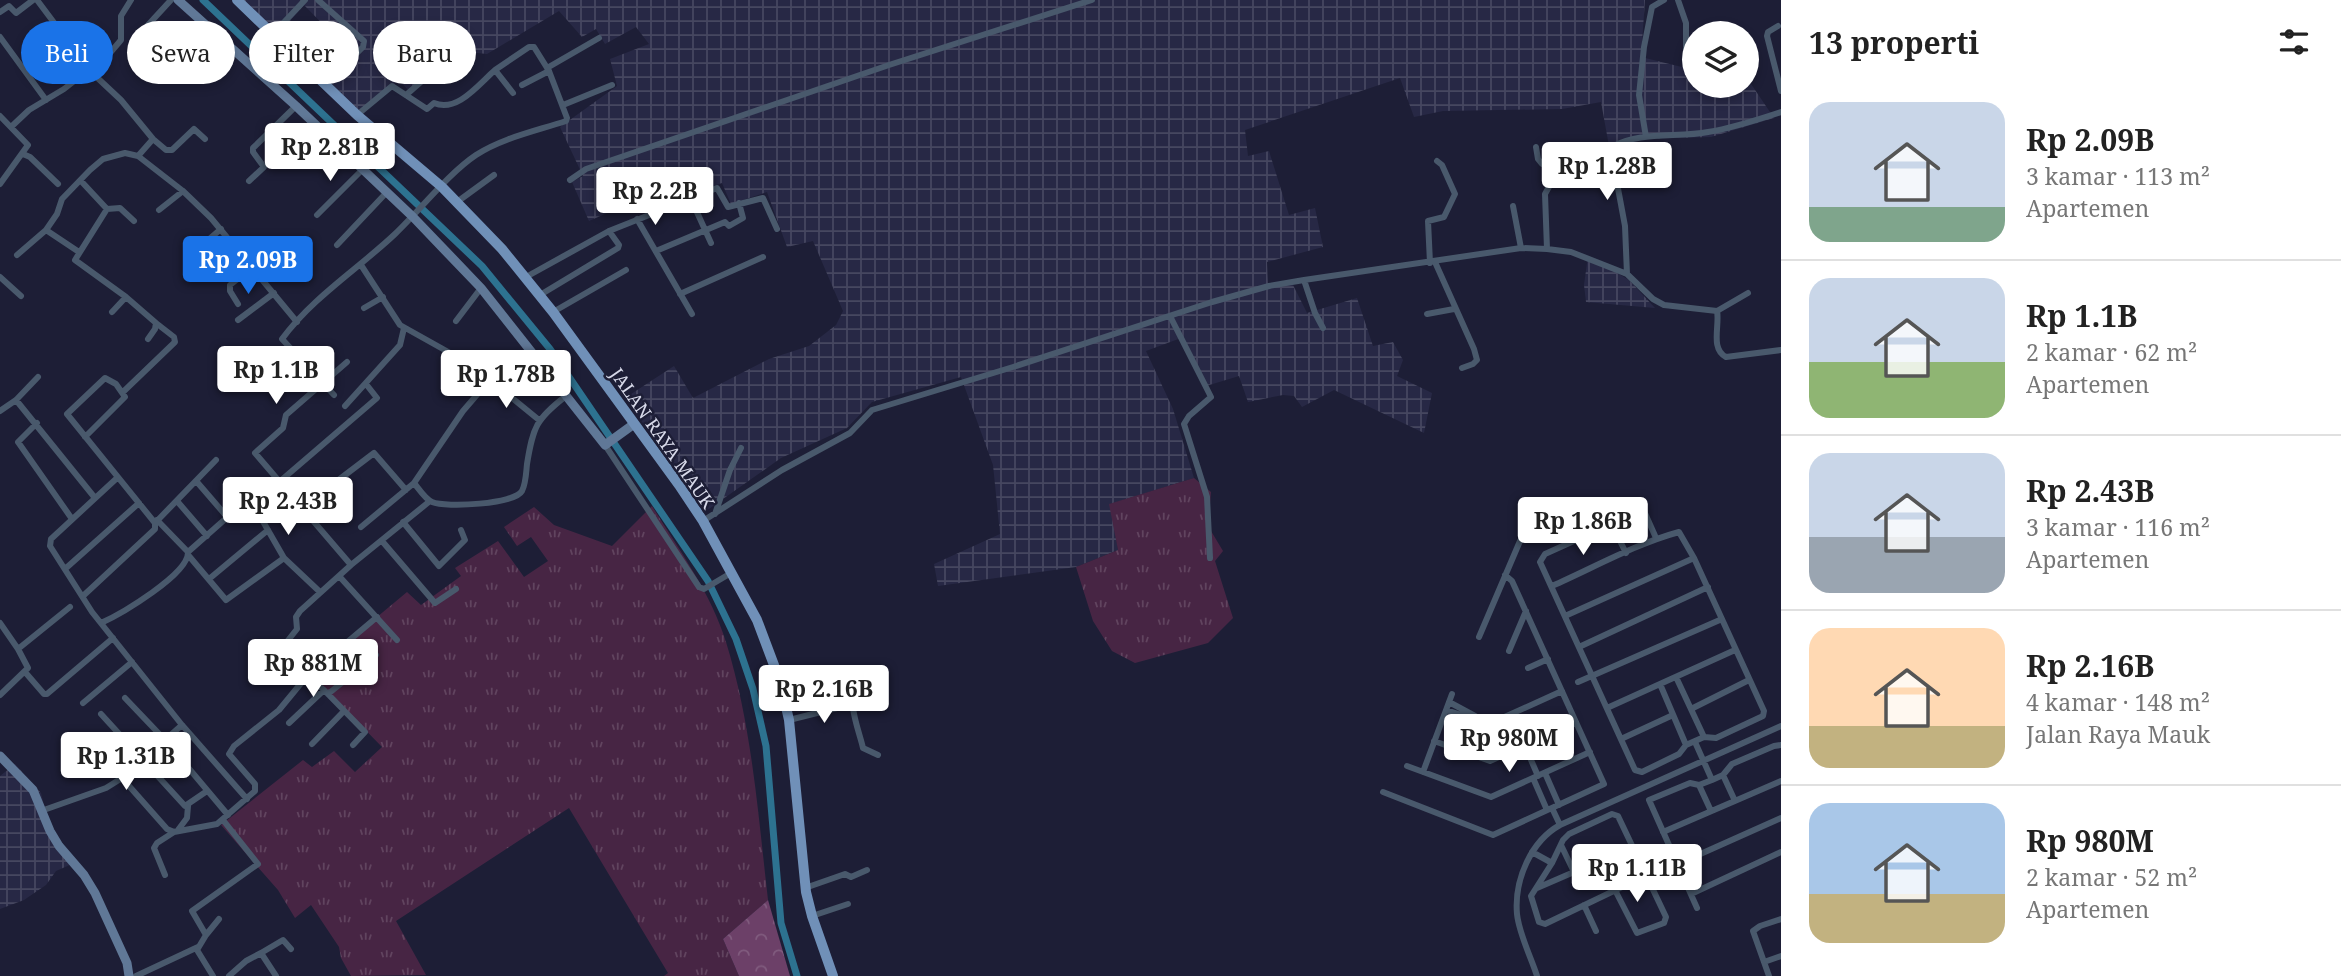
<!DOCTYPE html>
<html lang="id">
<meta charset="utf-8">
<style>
body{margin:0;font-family:"Noto Serif",serif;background:#f2f2f2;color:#222;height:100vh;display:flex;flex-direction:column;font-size:26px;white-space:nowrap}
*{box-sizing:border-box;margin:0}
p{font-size:23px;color:#767676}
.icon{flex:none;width:38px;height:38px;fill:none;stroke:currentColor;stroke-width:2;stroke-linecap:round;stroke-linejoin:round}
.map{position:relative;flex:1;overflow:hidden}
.side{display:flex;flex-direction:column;background:#fff;width:560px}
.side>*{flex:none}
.top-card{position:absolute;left:21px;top:21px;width:665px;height:63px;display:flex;gap:14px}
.fabs{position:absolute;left:1682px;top:21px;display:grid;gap:14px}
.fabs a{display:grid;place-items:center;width:77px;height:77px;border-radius:50%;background:#fff;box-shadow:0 4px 10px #0003;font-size:35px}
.price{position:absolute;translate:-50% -60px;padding:0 16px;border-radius:7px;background:#fff;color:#222;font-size:23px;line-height:46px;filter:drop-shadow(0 2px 4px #0008)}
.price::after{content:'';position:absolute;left:50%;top:42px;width:21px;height:16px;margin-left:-10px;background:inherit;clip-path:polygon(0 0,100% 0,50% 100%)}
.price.selected{background:#1a73e8;color:#fff}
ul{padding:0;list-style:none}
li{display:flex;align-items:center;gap:21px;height:175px;padding:0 28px}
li+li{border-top:2px solid #e0e0e0}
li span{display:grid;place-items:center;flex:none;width:196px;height:140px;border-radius:21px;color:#555}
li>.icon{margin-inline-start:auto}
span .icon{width:84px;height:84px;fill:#fffc;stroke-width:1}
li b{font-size:30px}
h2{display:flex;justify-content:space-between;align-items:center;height:84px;padding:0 28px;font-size:30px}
.chip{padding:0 24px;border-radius:32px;background:#fff;box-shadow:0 4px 10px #0003;font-size:24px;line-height:63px}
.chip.selected{background:#1a73e8;color:#fff}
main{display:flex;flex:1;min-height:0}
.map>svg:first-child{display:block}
.industrial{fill:url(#industrial-grid)}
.grass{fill:url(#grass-tufts)}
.forest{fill:url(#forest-crowns)}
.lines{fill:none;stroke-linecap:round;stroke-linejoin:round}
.canal{stroke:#2d7290;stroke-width:7}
.street{stroke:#49596c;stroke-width:6}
.secondary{stroke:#607897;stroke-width:9}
.primary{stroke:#7090b8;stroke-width:10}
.labels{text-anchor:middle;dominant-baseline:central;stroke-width:5;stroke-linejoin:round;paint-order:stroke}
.street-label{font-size:18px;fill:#d7d9e9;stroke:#1d1e36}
</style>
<main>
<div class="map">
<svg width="1781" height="976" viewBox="0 0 1781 976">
<defs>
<pattern id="industrial-grid" width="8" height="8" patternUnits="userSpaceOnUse" patternTransform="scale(1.75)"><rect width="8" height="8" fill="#272845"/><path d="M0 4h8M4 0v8" fill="none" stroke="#464760"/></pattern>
<pattern id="grass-tufts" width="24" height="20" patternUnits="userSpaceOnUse" patternTransform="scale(1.75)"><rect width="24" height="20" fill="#472544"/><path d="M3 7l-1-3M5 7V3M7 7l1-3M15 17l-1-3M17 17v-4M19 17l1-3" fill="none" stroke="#61445f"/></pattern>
<pattern id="forest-crowns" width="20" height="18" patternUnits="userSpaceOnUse" patternTransform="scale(1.75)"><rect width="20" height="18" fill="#6c4068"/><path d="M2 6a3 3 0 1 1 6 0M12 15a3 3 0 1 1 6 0" fill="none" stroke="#805b7e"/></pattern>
</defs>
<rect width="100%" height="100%" fill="#1d1e36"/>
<path class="industrial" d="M238 0H1645L1641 57 1694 70V86H1746L1747 78 1774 118 1711 137 1638 139 1609 146 1601 102 1562 109 1443 111 1414 117 1400 78 1245 130 1248 156 1269 151 1289 215 1315 208 1323 247 1267 262 1268 287 1292 283 1307 313 1357 298 1373 346 1393 342 1403 360 1397 376 1432 393 1424 433 1334 390 1302 407 1294 396 1283 395 1248 402 1239 376 1206 386 1181 338 1146 351 1173 409 1194 478 1110 504 1118 550 1076 567 938 586 934 564 1000 534 993 465 961 377 872 402 847 428 781 458 706 511 625 398 674 366 693 398 769 359 809 346 836 325 843 311 813 241 787 247 767 192 731 204 722 183 645 210 639 199 589 221 572 182 583 176 560 127 617 86 610 59 649 44 636 27 605 44 596 29 582 37 559 11 487 54 477 53 464 61 453 56 409 91 399 80 360 112 325 77 350 52 304 5 276 37Z
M1588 256 1629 280 1655 308 1586 302 1584 285Z
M15 764 41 793 50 829 72 864 56 871 46 885 24 900 0 909V776Z"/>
<path class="grass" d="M1194 478 1211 492 1208 526 1223 551 1215 561 1233 618 1208 643 1135 663 1112 651 1093 621 1076 567 1118 550 1109 504Z
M652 506C679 550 711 593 726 642 752 726 758 814 768 900L723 939 739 976H664L668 973 569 808 396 921 426 975 351 976 341 958 339 947 311 905 295 918 278 890 221 825 303 760 312 767 334 751 355 772 382 747 310 673 407 592 421 605 461 576 455 568 498 541 524 577 548 561 531 537 517 546 504 527 534 507 554 525 612 546Z"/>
<path class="forest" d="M768 900 790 976H739L723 939Z"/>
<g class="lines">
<path class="canal" d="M203 0 482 266 550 349 708 581 736 639 753 689 766 746 781 923 797 976"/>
<path class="street" d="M37 0 64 36
M318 0 364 41 363 47 326 84
M1678 0 1686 23V49
M0 12 9 6 16 13 33 0
M148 25 171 0
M1778 26 1768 32 1767 36 1781 91
M272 35 305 0
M0 37 46 100
M547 68 599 38
M89 70 121 100 153 139 166 150H172L194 129 205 139
M522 85 549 71
M406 95 422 81
M563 105 612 85
M357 115 392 86 427 109 434 103C457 113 478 85 495 70
M0 116 28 145 0 184
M11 127 29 110 64 89 110 53 121 40V16L131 0
M1646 137 1639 95 1644 47 1652 7 1664 0
M1536 147 1538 159 1542 164 1611 151
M23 154 30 157 58 184
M138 156 183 191 211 218 297 322
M1547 163 1550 185 1545 194 1547 249
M570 180 586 169 889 65 1092 0
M81 181 107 209
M249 181 264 167 253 152V148L296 106
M691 199 711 243
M457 202 494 175
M1513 206 1521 248
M159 210 183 191
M317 215 363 169
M637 219 692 314
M46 230 79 252
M337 245 387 192
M656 251 725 222 729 226 743 218 739 203
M194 252 221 229
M17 255 46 230 57 214 62 199 90 170 103 159 125 153 138 156 153 139
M1435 262 1474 349 1477 360 1473 364 1462 368
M1430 263 1428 221 1444 217 1455 194 1442 165 1437 161
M361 265 400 325 459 358 490 380 539 420
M1627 274 1625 226 1611 151 1612 147C1639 131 1678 138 1708 132 1733 128 1757 120 1781 112
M0 277 21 296
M261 277 303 244
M526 277 609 231 717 188 728 207 763 198 777 229
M1304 280 1315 313 1323 328
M680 294 763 257
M540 295 618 248 619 245 609 231
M126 297 156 323 155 329 148 339
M238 304 230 291V285L253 267
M364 308 383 297
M1717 311 1748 293
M112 312 126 297 75 260 107 209 120 208 134 221
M553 312 626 270
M1427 314 1454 309
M1170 316 1211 397 1189 416 1184 424 1207 497 1210 558
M238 320 274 293
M456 321 481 288
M347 362 286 415 283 428 255 453 351 565
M258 382 292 352
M123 392 175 342 174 337 156 323
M334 395 282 339C313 297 358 269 395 234 420 210 449 173 476 155 502 138 536 131 566 121L567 118 549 71 534 47H529L495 70 513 93
M16 400 95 498
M345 406 400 345 404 328
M0 411 16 400 38 377
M37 423 18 442 72 519
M85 437 125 397 116 384 105 378 67 414 155 523
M605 445 699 587 704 589 731 573
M117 478 51 539 50 546 92 612 182 725 247 799
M197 482 228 518
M278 483 377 398 366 384
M414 483C419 489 425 499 432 502 446 508 515 504 522 491 526 483 526 473 527 464 533 427 536 419 566 396
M177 501 207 536
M303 511 324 491 374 453 406 490
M1644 511 1656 538
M715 514 730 470 741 448
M157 520 188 552
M703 521 782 470 850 433 872 410 1013 367 1212 302 1269 286 1304 280 1521 248 1547 249 1571 252 1627 274 1653 299 1664 305 1717 311C1720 325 1710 349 1726 357L1781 350
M403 522 439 566 465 540 461 530
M361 527 414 483 463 411 506 361
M382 541 435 603 456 589
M189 556 226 600 284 558
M65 569 139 503
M339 576 397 640
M209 579 268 530
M1552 586C1593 568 1635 544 1679 532L1694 558 1764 711 1763 716 1716 738 1704 737 1686 745 1679 754 1642 772 1635 770 1540 562 1545 554 1607 526 1614 529 1626 553
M83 596 155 529V523L216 460
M1565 616 1694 558
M0 623 18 649 28 668 0 695
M101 623C121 614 189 574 188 552L240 506 246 504 257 511 284 558 320 592
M1479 637 1520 541
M1579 647 1708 587
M18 649 70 607
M1509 651 1526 611
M1528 668 1548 659
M25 672 44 694H47L113 638
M1676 677 1704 737
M1578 682 1722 619
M1660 684 1686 745
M328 694 376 655
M125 698 165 740 228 815
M1449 702 1475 716
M83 703 132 662
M1607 708 1735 650
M1691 709 1749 680
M1446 710 1489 724 1562 691
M101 714 185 806 207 791
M1511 714 1538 776
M789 720 853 704
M289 723 324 690
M1621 739 1673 715
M1434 741 1490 761 1576 722
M1695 742 1712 780
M312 744 344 711
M353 745 365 732 324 690 278 653 297 629 296 617 300 611 351 565 430 501
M878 755 863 748C859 730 845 699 858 683 864 676 874 673 882 668
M1407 766 1491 797 1590 752
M1423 772 1452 694
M1545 773 1559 805
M1723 775 1735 801
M122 778 167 829 174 832 217 824 255 791V784L229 754 234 746 279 710 307 676 377 617
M1533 778 1547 810
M1699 785 1711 811
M1383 792 1493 835 1604 784 1512 581 1505 575
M1552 808 1560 825
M41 811 106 788 122 778 182 725
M178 830 187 818 188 806
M1663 832 1781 781
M1561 845 1574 872 1632 846
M1532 852 1552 863
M1678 864 1781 818
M165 875 154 848 157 843 174 832
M805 888 845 874 851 877 867 870
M1537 888 1574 872
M1615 890 1637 933 1664 923 1666 917 1618 816 1612 814 1569 834 1563 840 1552 863 1531 896 1539 922 1545 924 1647 875
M1691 894 1781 852
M1584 905 1596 931
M1697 908 1649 800 1690 783 1699 785 1712 780 1723 775 1732 764 1774 746 1781 745
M812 916 848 904
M206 935 192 911 258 864 223 820
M261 953 283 940 291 949
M1764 962 1781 956
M136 976 198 947
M213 976 197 950 206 935 219 919
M229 976 246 961 261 953 276 976
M1537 976C1531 957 1519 934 1517 914 1514 880 1531 841 1560 825L1781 726
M1769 976 1753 931 1760 926 1781 919"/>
<path class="secondary" d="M178 0 296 106 413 217 481 288 605 445 634 424
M0 756 33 790 50 831 59 846 84 875 95 893 127 963 129 976"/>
<path class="primary" d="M237 0 357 115 442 187 502 249 553 312 679 485 703 521 757 620 780 681 789 720 806 892 812 916 833 976"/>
</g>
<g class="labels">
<g class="street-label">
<text transform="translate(663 438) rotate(55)">JALAN RAYA MAUK</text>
</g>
</g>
</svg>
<div class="fabs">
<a><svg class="icon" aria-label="layers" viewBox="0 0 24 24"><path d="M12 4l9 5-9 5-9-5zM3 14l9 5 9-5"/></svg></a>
</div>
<b class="price" style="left:330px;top:183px">Rp 2.81B</b>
<b class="price" style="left:1607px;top:202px">Rp 1.28B</b>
<b class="price" style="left:655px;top:227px">Rp 2.2B</b>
<b class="price selected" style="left:248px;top:296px">Rp 2.09B</b>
<b class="price" style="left:276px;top:406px">Rp 1.1B</b>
<b class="price" style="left:506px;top:410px">Rp 1.78B</b>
<b class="price" style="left:288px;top:537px">Rp 2.43B</b>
<b class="price" style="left:1583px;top:557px">Rp 1.86B</b>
<b class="price" style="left:313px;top:699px">Rp 881M</b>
<b class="price" style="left:824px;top:725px">Rp 2.16B</b>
<b class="price" style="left:1509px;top:774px">Rp 980M</b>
<b class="price" style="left:126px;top:792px">Rp 1.31B</b>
<b class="price" style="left:1637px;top:904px">Rp 1.11B</b>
<div class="top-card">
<a class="chip selected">Beli</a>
<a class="chip">Sewa</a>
<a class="chip">Filter</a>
<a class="chip">Baru</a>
</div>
</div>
<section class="side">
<h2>13 properti<svg class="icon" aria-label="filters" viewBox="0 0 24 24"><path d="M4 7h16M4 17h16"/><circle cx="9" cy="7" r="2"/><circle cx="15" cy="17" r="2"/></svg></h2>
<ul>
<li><span style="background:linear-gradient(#c9d6e8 75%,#7fa58c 0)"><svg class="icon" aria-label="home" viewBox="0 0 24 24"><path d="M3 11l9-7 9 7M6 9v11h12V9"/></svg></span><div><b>Rp 2.09B</b><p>3 kamar · 113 m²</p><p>Apartemen</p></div></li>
<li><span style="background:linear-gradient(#c9d6e8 60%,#8fb573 0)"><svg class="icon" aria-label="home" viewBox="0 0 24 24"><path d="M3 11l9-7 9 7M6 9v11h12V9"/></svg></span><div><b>Rp 1.1B</b><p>2 kamar · 62 m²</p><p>Apartemen</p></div></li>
<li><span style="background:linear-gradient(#c9d6e8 60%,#9aa5b1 0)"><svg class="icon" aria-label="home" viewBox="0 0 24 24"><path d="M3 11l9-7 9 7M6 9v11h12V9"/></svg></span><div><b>Rp 2.43B</b><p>3 kamar · 116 m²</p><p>Apartemen</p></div></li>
<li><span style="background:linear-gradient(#ffd9b3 70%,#c2b280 0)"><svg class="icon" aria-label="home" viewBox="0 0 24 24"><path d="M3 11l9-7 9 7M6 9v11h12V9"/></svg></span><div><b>Rp 2.16B</b><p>4 kamar · 148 m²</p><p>Jalan Raya Mauk</p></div></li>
<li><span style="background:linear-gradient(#a9c7e8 65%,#c2b280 0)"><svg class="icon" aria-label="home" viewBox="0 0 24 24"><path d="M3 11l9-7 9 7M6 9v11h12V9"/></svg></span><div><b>Rp 980M</b><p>2 kamar · 52 m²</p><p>Apartemen</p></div></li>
</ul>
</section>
</main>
